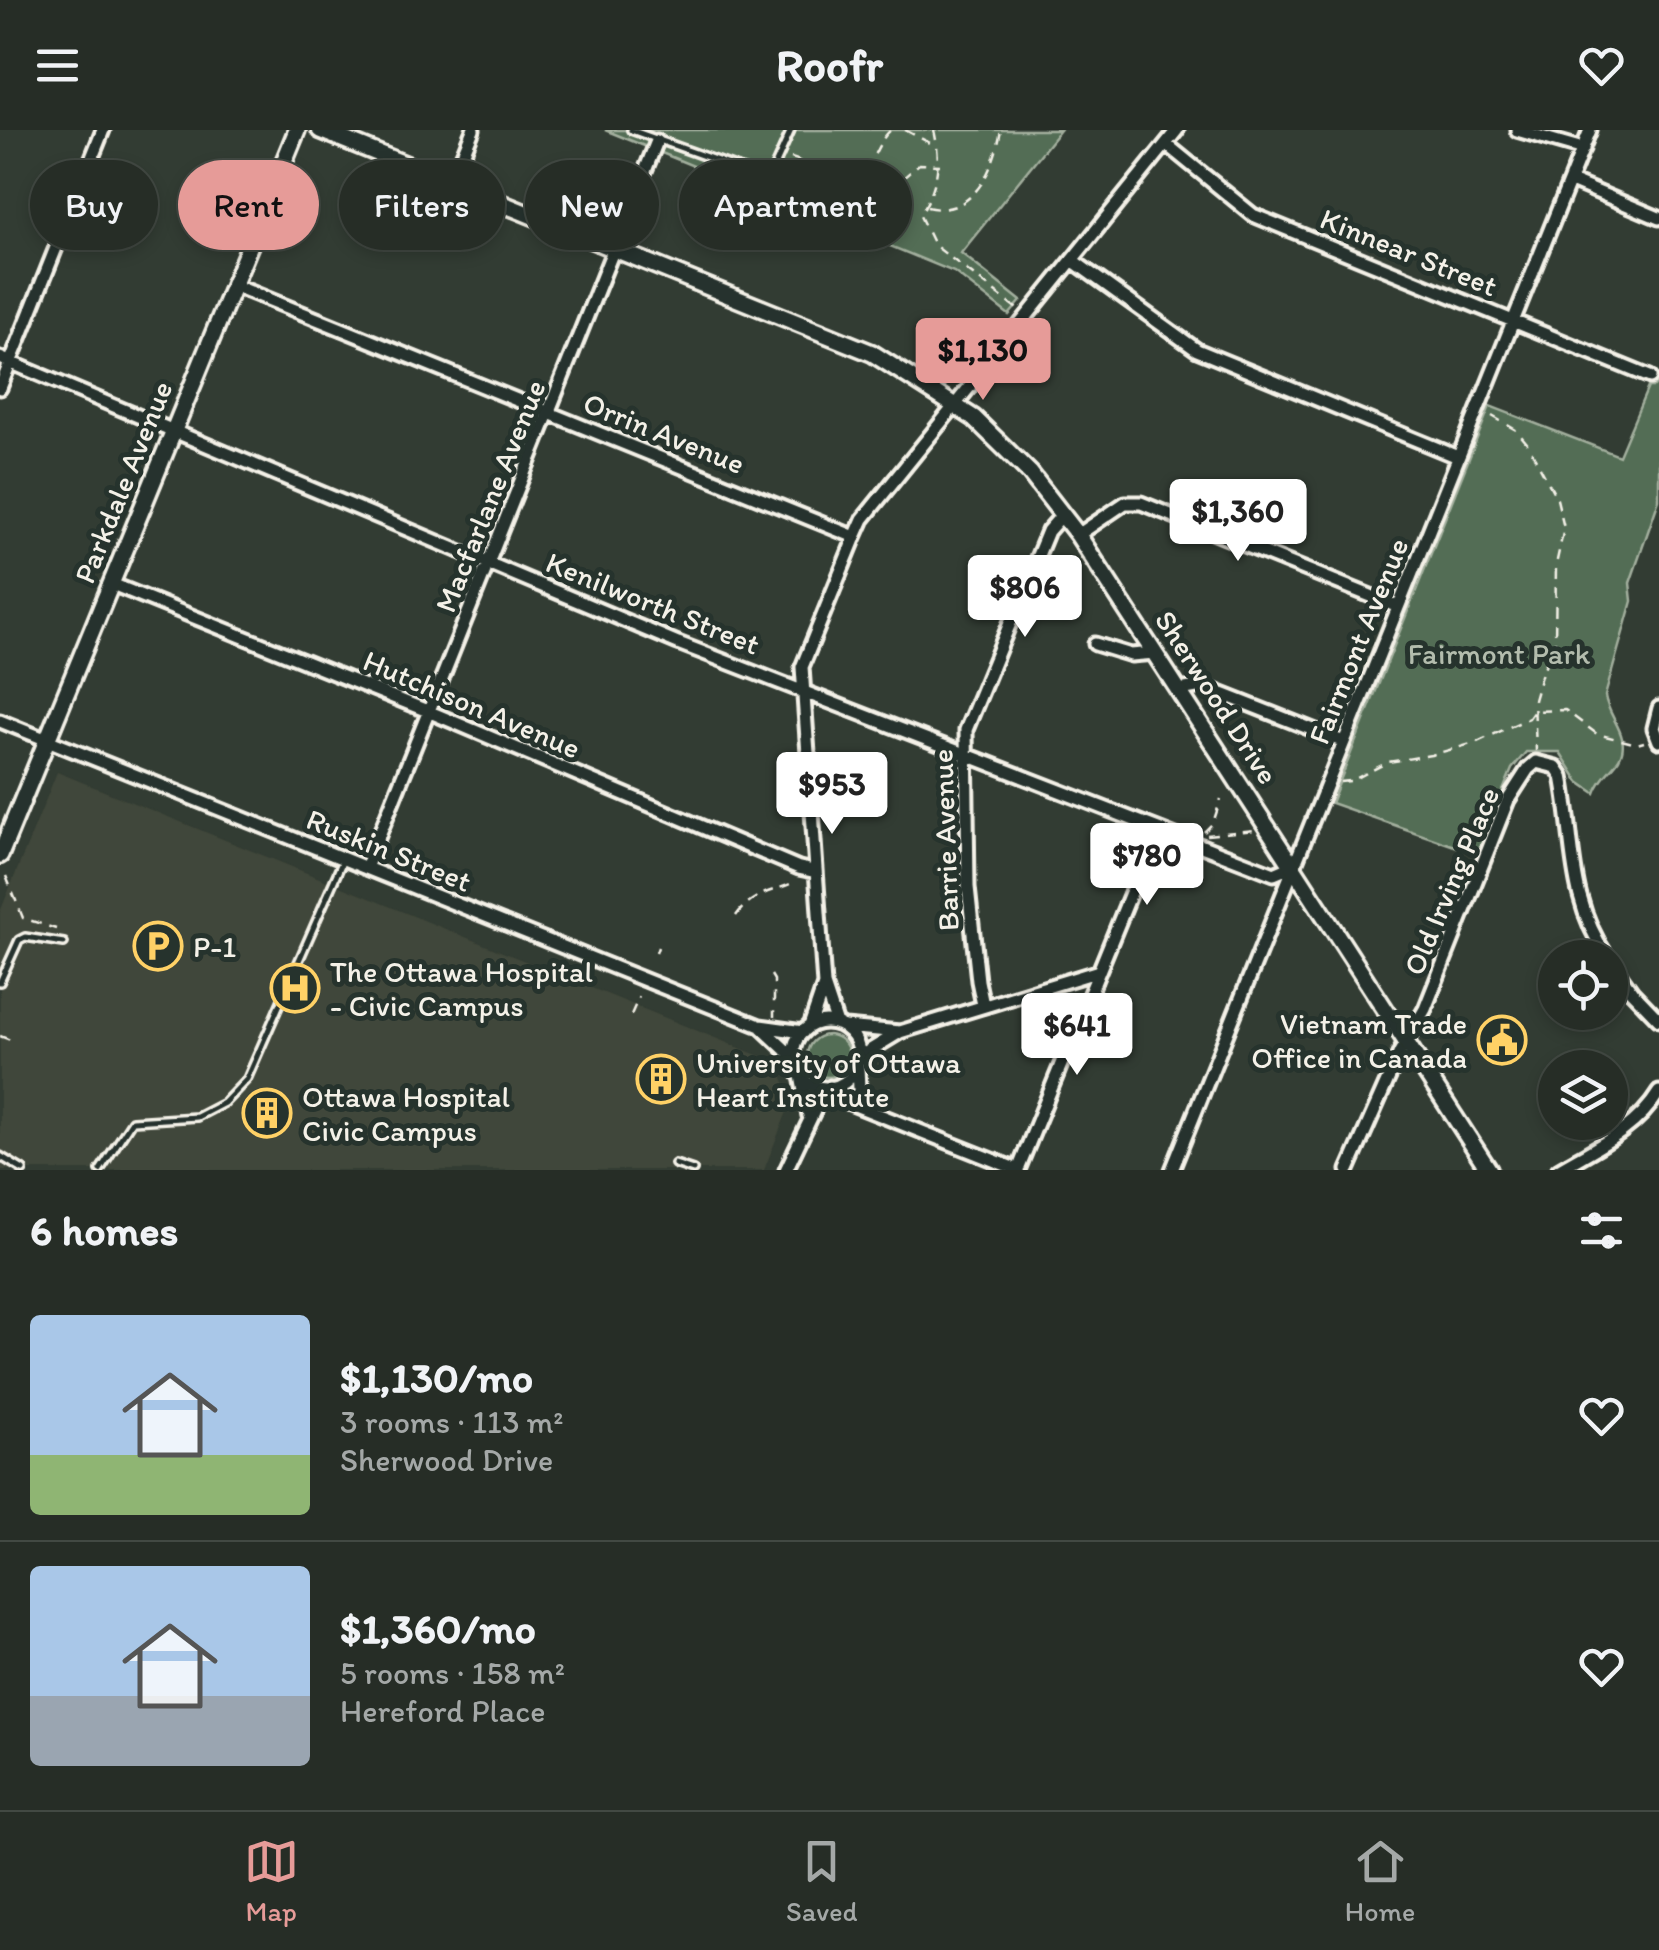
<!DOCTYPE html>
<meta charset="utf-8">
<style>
body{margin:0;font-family:Itim,sans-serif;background:#323932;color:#f1f3f6;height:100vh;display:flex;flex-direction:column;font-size:38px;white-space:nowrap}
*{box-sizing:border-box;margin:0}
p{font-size:32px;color:#a4a8a7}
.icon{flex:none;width:55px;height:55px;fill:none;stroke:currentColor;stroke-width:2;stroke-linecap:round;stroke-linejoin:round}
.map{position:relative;height:1040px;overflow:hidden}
.side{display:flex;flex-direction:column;background:#262d26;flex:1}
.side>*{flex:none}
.banner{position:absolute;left:30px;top:30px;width:1000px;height:90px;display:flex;gap:20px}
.fabs{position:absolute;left:1538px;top:810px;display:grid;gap:20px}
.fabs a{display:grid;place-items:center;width:90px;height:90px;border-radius:50%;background:#262d26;box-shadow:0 5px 15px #0003,0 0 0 2px #424943;font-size:50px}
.price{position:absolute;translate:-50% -85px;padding:0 22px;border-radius:10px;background:#fff;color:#222;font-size:32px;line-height:65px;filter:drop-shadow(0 2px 5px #0008)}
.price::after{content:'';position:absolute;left:50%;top:60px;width:30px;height:22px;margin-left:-15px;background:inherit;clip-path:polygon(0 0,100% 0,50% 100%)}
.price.active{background:#e69b98;color:#111}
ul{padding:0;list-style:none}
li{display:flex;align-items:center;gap:30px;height:250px;padding:0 30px}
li+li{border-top:2px solid #424943}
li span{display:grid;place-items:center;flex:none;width:280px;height:200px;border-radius:10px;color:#555}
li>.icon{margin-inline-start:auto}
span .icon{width:120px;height:120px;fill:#fffc;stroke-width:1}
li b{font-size:42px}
h2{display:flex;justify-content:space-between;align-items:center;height:120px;padding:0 30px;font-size:42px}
.pill{padding:0 35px;border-radius:45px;background:#262d26;box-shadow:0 5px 15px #0003,0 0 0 2px #424943;font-size:35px;line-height:90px}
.pill.active{background:#e69b98;color:#111}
header{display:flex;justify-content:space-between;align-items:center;height:130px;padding:0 30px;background:#262d26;font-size:45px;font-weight:700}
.tabs{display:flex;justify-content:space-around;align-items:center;height:140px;border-top:2px solid #424943;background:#262d26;font-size:28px;color:#a4a8a7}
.tabs a{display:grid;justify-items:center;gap:5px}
.tabs .active{color:#e69b98}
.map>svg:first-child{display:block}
.built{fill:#40473a}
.green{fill:#526d54;stroke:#a3af9e;stroke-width:2.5}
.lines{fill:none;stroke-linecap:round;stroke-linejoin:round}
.lane-casing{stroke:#f4f1e8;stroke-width:12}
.street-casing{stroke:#f4f1e8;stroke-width:19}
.secondary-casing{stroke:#f4f1e8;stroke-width:22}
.path{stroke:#f4f1e8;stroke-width:2.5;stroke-dasharray:10 8;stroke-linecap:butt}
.lane{stroke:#26332d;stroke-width:5}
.street{stroke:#26332d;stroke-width:11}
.secondary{stroke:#26332d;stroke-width:15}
.labels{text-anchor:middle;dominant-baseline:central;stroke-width:10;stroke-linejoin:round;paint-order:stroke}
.street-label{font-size:30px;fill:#f4f1e8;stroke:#26332d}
.park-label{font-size:30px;fill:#b3bcad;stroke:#26332d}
.poi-label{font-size:30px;fill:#f4f1e8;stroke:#26332d;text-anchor:start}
</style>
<header><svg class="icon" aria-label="menu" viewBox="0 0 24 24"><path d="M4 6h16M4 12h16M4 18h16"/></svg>Roofr<svg class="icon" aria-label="heart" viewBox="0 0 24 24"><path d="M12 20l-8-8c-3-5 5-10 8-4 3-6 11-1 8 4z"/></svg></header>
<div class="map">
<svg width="1659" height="1040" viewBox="0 0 1659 1040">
<rect width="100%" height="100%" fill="#323c33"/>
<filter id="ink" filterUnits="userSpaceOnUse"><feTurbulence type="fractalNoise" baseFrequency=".01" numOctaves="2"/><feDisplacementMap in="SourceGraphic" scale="20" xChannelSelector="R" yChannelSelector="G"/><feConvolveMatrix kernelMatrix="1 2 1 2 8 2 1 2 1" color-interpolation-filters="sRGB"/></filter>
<g filter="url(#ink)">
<path class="built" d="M57 642 777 933 792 969 764 1040H0V782Z"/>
<path class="green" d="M605 0H1060L961 123 1021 171 1009 185 954 142Z
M1659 251V370L1630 453 1632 471 1605 566C1608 588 1632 606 1619 629 1611 641 1600 648 1595 663L1579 652 1560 622H1526L1512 639 1477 724 1331 673 1490 276 1619 326 1648 257H1654Z
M807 926a21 21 0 1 1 42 0a21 21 0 1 1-42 0Z"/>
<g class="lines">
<g class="lane-casing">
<path id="lane" d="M631 0 760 46 773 40 791 0
M0 852 19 810 25 807 64 813
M0 1026 23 1040
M675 1034 693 1040
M100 1040 132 991 197 987 224 973 247 949 343 730"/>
</g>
<g class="street-casing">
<path id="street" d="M1517 0 1583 19
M1166 14 1253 85 1650 247
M1571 51 1659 88
M451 54 473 0
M1072 130 1197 220 1458 327
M233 155 855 407
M0 228 678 513 1274 744 1293 736
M0 258 103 0
M1078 405 1125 373H1141L1398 477
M112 454 430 582 799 738 813 741
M1095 514 1131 525 1155 523
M1180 560 1202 556 1344 612
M1659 578 1654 598 1659 611
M0 591 760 896 803 902
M366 738 657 11
M1610 831 1632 862 1659 890
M983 875 978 851 968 757 966 600 1048 401 1063 384
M793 925a33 33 0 1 1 66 0a33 33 0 1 1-66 0Z
M837 894 824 855 802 537 855 407 863 389 1177 0
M760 896 794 928
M810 896 824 855
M845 897 900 902
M859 927 900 902 1099 841
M858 937 859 959 872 979
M801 946 809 986
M830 957 847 972 1018 1040
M786 1040 825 958
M1018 1040 1157 699
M1172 1040 1590 0
M1348 1040 1400 922 1425 879 1508 670 1528 639 1536 632 1556 637 1562 646C1575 713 1567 768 1608 828
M1558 1040C1595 1018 1636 1000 1659 962"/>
</g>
<g class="secondary-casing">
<path id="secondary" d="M320 0 872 223 974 288 1030 343 1078 405 1489 1040
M0 725 297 0"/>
</g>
<path class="path" d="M905 0 934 15
M934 0C942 35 937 55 920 86L934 115 1017 179
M791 28C809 32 816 48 832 54 868 68 871 15 891 0
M868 43 901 50 919 34 940 35
M287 62 310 72
M927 77C974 89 995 36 1001 0
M1492 286 1516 300 1527 313 1557 369 1564 398 1556 435 1555 514 1542 542 1534 570 1536 621
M1340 652 1351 651 1388 632 1431 625 1475 613 1529 588 1534 581 1565 580 1597 604 1637 614 1644 612
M1204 702 1213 693 1221 669
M1207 705 1254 700
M6 746 23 788 56 799
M736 786C753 762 771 763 797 751
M656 823 658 817
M771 845 774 850V887
M631 885 639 867
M0 906 10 910"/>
<use href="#lane" class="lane"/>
<use href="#street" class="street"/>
<use href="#secondary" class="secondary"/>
</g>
</g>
<defs>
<g id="parking-ring" transform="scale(2.5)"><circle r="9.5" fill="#26332d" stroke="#ffd166" stroke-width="1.5"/><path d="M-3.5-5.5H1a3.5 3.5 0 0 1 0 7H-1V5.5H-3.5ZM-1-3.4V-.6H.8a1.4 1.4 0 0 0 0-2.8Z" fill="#ffd166"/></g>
<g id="hospital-ring" transform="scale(2.5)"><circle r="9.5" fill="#26332d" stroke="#ffd166" stroke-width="1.5"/><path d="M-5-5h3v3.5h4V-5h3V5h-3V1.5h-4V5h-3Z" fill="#ffd166"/></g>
<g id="civic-ring" transform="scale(2.5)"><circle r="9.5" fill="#26332d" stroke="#ffd166" stroke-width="1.5"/><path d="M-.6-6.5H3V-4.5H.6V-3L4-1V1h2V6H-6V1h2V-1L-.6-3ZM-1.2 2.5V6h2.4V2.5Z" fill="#ffd166"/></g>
<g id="building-ring" transform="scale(2.5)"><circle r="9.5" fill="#26332d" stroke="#ffd166" stroke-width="1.5"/><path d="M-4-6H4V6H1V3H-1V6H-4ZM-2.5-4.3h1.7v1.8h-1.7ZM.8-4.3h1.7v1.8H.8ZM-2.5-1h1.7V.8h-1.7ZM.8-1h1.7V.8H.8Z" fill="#ffd166"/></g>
</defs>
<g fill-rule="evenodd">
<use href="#parking-ring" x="158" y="816"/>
<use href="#hospital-ring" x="295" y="858"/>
<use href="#civic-ring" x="1502" y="910"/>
<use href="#building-ring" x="661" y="949"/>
<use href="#building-ring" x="267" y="983"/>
</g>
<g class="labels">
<g class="street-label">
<text transform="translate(1409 122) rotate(22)">Kinnear Street</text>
<text transform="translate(664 303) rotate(22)">Orrin Avenue</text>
<text transform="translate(123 352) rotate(-68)">Parkdale Avenue</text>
<text transform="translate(490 366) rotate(-68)">Macfarlane Avenue</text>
<text transform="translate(653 473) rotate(22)">Kenilworth Street</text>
<text transform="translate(1358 511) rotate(-68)">Fairmont Avenue</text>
<text transform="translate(1217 567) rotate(57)">Sherwood Drive</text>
<text transform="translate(472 574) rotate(23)">Hutchison Avenue</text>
<text transform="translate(945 710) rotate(-92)">Barrie Avenue</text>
<text transform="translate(389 720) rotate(22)">Ruskin Street</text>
<text transform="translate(1451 751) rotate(-67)">Old Irving Place</text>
</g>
<g class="park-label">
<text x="1499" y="523">Fairmont Park</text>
</g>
<g class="poi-label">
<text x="193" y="816">P-1</text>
<text x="330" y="841">The Ottawa Hospital<tspan x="330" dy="34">- Civic Campus</tspan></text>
<text x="1467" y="893" text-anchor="end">Vietnam Trade<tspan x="1467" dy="34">Office in Canada</tspan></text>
<text x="696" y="932">University of Ottawa<tspan x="696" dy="34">Heart Institute</tspan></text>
<text x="302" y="966">Ottawa Hospital<tspan x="302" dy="34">Civic Campus</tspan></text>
</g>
</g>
</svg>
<div class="fabs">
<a><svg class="icon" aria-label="locate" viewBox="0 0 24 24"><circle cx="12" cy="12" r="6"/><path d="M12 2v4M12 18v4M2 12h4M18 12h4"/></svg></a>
<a><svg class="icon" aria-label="layers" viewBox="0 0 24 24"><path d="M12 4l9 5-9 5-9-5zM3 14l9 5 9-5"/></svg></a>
</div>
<b class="price active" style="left:983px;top:273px">$1,130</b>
<b class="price" style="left:1238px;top:434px">$1,360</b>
<b class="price" style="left:1025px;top:510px">$806</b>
<b class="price" style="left:832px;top:707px">$953</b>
<b class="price" style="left:1147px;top:778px">$780</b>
<b class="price" style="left:1077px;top:948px">$641</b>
<div class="banner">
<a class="pill">Buy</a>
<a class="pill active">Rent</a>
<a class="pill">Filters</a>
<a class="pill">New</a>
<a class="pill">Apartment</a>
</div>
</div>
<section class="side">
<h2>6 homes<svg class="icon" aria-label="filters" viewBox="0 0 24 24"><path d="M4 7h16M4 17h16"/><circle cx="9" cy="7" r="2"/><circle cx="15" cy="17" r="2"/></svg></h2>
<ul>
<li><span style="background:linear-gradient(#a9c7e8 70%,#8fb573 0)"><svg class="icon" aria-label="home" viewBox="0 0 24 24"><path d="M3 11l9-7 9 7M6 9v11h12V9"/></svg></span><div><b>$1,130/mo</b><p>3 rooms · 113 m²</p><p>Sherwood Drive</p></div><svg class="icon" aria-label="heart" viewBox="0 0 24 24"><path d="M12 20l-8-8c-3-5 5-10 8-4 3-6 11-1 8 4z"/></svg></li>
<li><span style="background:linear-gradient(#a9c7e8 65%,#9aa5b1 0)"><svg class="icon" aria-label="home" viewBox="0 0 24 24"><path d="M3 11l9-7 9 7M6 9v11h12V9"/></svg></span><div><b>$1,360/mo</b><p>5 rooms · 158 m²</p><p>Hereford Place</p></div><svg class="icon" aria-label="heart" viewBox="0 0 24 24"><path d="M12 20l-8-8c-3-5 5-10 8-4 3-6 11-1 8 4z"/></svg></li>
</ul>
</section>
<nav class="tabs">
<a class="active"><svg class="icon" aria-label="map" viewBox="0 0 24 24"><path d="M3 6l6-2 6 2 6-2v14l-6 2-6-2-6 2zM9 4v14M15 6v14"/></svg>Map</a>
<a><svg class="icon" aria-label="saved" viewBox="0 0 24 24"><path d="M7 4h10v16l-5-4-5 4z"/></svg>Saved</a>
<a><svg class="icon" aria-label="home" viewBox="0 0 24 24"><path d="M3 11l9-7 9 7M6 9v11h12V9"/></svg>Home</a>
</nav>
